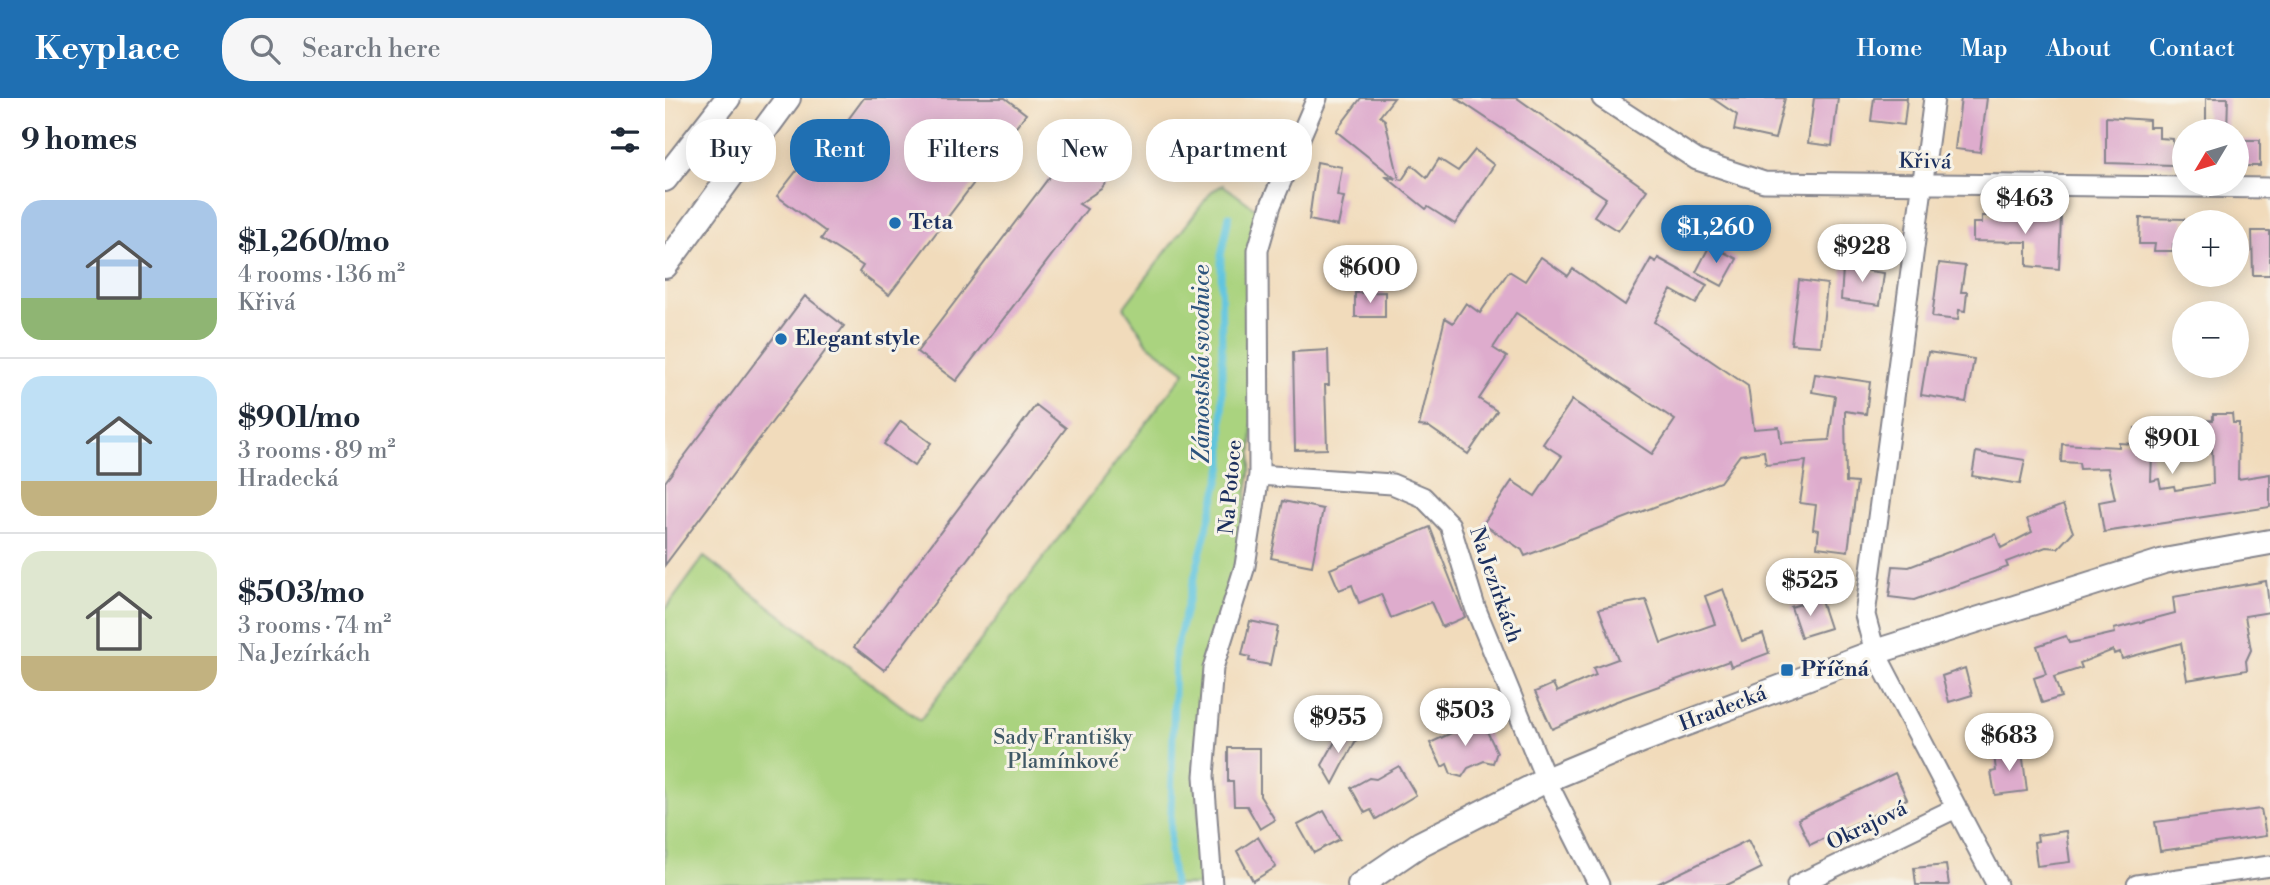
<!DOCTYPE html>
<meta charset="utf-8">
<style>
body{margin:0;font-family:"Libre Bodoni",serif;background:#f6f6f7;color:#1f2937;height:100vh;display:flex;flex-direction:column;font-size:26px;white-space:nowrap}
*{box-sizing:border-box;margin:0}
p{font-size:23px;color:#747a83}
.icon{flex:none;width:38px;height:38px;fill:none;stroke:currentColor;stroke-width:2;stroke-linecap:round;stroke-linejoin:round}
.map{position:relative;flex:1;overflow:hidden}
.panel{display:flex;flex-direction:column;background:#fff;width:665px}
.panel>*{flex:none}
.banner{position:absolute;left:21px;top:21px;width:665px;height:63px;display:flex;gap:14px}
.needle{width:46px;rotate:232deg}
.fabs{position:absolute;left:1507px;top:21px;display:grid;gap:14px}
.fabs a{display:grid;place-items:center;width:77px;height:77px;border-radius:50%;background:#fff;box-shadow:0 4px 18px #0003;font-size:35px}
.price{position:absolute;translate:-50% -60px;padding:0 16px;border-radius:24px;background:#fff;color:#222;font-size:23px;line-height:46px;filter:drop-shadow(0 2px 4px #0008)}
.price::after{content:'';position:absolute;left:50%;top:42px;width:21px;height:16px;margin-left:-10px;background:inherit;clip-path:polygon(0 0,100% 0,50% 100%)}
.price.current{background:#1f6fb2;color:#fff}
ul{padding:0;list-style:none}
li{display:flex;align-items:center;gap:21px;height:175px;padding:0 21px}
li+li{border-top:2px solid #e0e1e3}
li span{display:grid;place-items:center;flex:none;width:196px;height:140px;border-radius:21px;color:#555}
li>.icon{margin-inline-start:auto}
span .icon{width:84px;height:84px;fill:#fffc;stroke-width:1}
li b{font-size:30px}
h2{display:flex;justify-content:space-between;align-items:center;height:84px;padding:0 21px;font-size:30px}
.chip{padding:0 24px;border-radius:28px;background:#fff;box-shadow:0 4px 18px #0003;font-size:24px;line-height:63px}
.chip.current{background:#1f6fb2;color:#fff}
header{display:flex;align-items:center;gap:42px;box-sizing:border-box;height:98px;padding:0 35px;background:#1f6fb2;color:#fff}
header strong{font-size:33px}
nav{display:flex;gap:38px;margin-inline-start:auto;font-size:24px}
.search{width:490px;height:63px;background:#f6f6f7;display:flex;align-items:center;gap:18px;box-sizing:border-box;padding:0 24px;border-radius:28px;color:#747a83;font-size:26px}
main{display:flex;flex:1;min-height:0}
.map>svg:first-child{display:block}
.green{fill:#aad37f;stroke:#62816e;stroke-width:2}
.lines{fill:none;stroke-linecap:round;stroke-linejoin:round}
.stream{stroke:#61c5df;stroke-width:7}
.building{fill:#deaccd}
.minor-casing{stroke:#86858c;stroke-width:23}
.tertiary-casing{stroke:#86858c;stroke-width:28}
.minor{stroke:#fff;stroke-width:19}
.tertiary{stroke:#fff;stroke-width:24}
.poi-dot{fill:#1f6fb2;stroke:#f7f3e8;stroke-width:2.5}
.labels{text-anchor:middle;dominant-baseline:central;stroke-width:6;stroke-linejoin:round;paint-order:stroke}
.street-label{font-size:21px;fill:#1b2f5e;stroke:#f7f3e8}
.poi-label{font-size:21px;font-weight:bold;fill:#1b2f5e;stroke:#f7f3e8;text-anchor:start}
.park-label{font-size:21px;fill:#3f5866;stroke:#f7f3e8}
.water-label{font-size:23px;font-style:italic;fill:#2c547e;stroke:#f7f3e8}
</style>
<header>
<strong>Keyplace</strong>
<div class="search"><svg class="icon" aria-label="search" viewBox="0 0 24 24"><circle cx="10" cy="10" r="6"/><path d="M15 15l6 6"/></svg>Search here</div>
<nav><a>Home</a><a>Map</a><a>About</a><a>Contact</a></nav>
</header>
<main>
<section class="panel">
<h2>9 homes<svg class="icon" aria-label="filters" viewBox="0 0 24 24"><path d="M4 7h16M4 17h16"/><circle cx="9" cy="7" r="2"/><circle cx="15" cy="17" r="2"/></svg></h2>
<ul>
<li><span style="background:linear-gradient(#a9c7e8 70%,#8fb573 0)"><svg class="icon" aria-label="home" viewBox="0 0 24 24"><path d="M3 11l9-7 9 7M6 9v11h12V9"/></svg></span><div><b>$1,260/mo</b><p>4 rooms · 136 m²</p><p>Křivá</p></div></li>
<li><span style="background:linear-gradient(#bfe0f5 75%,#c2b280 0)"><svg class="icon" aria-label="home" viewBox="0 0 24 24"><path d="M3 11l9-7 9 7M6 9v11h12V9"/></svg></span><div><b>$901/mo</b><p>3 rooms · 89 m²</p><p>Hradecká</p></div></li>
<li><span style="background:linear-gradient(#dfe7d0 75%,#c2b280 0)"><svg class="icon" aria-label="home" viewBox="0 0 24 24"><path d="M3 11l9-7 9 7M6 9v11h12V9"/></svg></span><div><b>$503/mo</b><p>3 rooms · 74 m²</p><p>Na Jezírkách</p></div></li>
</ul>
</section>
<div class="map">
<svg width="1605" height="787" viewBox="0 0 1605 787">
<rect width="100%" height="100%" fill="#f7f3e8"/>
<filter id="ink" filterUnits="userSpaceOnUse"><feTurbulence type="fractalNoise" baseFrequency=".0143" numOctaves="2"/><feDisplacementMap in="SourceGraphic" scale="14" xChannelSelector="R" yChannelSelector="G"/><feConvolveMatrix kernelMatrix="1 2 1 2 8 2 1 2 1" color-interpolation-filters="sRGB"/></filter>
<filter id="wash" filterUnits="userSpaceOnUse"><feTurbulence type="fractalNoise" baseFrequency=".00686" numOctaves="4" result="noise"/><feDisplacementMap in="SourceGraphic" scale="28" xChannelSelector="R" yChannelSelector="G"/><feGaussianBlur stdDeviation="1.57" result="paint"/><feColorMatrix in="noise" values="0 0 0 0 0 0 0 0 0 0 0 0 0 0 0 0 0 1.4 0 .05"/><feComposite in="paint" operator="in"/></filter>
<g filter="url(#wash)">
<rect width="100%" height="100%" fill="#f1dbbb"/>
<path class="green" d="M558 87 598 116 586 369 570 469 539 568 530 673 540 787H0V512L39 459 255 622 520 274 483 246 459 209 547 93Z"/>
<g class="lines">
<path class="stream" d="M509 787 505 755 510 554 558 368 556 158 564 118"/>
</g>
<g id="blocks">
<path class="building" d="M199 0H340L361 16 224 197 194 174 198 168 156 141 161 134 112 98 151 48 159 54Z
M696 0H729L715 18 720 22 734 81 737 82 747 67 762 80 774 61 793 73 810 52 829 67 790 126 763 109 761 111 720 78 731 81 671 33Z
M791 0H852L982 92 953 133 929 118 941 100Z
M1047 0H1120L1110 41 1069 32 1072 17Z
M1149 0H1173L1167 48 1143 45Z
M1209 0H1242L1239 27 1206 23Z
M1296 0H1322L1315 54 1290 51Z
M1541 0H1563L1562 33H1541Z
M1441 19 1484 22V29H1494V40L1508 41V67L1441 65Z
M426 24 464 52 436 91 414 106 422 111 291 283 252 254Z
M1572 42H1595V68H1572Z
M652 64 677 69 672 98 679 99 673 128 644 122Z
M1317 118H1396L1394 171 1362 168V144L1308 143V125H1317Z
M1475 120 1519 121V146H1508V153H1489L1490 146H1474Z
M1587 133H1605V177H1588Z
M1045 147 1072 161 1057 188 1031 174Z
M876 159 903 178 908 171 960 207 986 161 991 164 993 160 1042 187 1031 206 1006 192 989 224 1083 288 1089 331 1114 329 1116 345 1164 342 1170 298 1147 294 1150 276 1205 284 1201 316 1180 313 1181 384 1192 385 1183 453 1152 449 1154 432 1148 431 1151 407 1135 405 1141 363 1101 367 1099 353 1075 357 1055 384 860 458 857 452 818 426 847 383 870 398 897 358 878 346 907 302 987 356 1010 322 851 215 828 250 842 259 814 301 832 313 803 356 764 329 754 328 780 220 788 225 801 205 815 215 844 173 860 183Z
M1188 163 1206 166 1204 173 1219 175 1215 207 1176 202 1178 170H1187Z
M1274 165 1300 168 1296 194H1302L1300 213 1294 212 1293 222 1267 219Z
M1134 182 1162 186 1156 248 1126 246Z
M720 194V219H690V195Z
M140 198 179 228 0 467V384Z
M663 252 664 287H660L662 351 630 352 628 254Z
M1263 254 1309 261 1301 304 1256 297Z
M371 307 401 330 219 572 189 549Z
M1548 316H1567L1568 325H1574L1573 381 1605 376V409L1439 434 1434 404 1450 401 1443 370 1415 371 1414 365 1396 364 1397 346 1454 349V345L1470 346V330H1488L1486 383 1494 381 1496 390 1509 388 1510 392 1548 386 1547 348H1542V344L1493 345 1492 323 1548 322Z
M236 323 266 345 249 368 219 346Z
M1311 354 1360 362 1355 386 1307 378Z
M618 403 658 411 647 468 606 460Z
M1398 407 1408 434 1393 450 1381 449 1341 464 1343 469 1249 502 1224 499 1228 468 1244 469 1331 436 1336 450 1367 434 1362 421Z
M765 429 800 519 777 529 766 504 726 520 716 496 694 505 687 487 674 492 665 471Z
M1601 483 1605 514 1580 518 1586 552 1581 563 1582 572 1522 582 1516 545 1457 561 1455 554 1449 556 1448 552 1415 565 1417 570 1389 579 1396 599 1377 605 1369 580 1381 576 1372 548 1401 538 1404 545 1415 543 1450 535 1449 531 1510 515 1508 499Z
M1058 491 1077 543 1098 536 1104 555 1066 569 1064 563 949 604 887 631 870 594 888 586 892 594 931 577 928 570 953 561 934 511 981 502 996 545 1050 526 1040 498Z
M1155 500 1165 530 1136 539 1126 509Z
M585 523 613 529 605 567 584 563 585 559 577 557Z
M1300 570 1307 597 1284 604 1277 578Z
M816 621 832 654 828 665 819 663 803 670 797 679 786 676 782 666 777 669 765 645Z
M676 633 691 642 668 686 657 667Z
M563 650H595V698L610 722 595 731 582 708H569L568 684H563Z
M1357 653 1362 693 1330 697 1326 674 1331 673 1329 656Z
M734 668 751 697 711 721 706 712 700 715 686 690 704 680 711 681Z
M1230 675 1242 701 1145 747 1133 721Z
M1596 711 1601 738 1495 753 1490 724Z
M659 713 675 741 649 755 633 727Z
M1401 733 1405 764 1372 768 1369 744 1373 743 1372 737Z
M593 739 611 769 588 783 572 753Z
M1083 742 1097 770 1062 787H990Z
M1281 767 1284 787H1251L1249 770Z"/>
</g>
</g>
<g filter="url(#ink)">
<use href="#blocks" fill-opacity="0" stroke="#86858c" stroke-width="2"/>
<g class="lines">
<g class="minor-casing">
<path id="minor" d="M937 0 1032 62 1099 84 1605 90
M1269 0 1200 517 1210 554 1332 787
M594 377 727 386 758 399 785 427 810 509 881 682 934 787
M547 787 539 678 548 570 580 468 594 377 593 152 606 107 652 0
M1132 787 1291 710
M1472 787 1605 768"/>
</g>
<g class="tertiary-casing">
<path id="tertiary" d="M0 81 63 0
M0 168 123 0
M695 787 755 746 881 682 977 642 1210 554 1499 463 1605 444"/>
</g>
<use href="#minor" class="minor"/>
<use href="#tertiary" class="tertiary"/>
</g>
</g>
<g class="poi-dot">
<circle cx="230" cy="125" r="7"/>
<circle cx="116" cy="241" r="7"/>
<rect x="1115" y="565" width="14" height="14" rx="3.5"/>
</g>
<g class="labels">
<g class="street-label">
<text transform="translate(1260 64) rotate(1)">Křivá</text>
<text transform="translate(566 389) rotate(-85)">Na Potoce</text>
<text transform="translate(830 487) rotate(71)">Na Jezírkách</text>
<text transform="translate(1058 611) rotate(-21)">Hradecká</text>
<text transform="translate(1202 728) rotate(-26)">Okrajová</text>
</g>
<g class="poi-label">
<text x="244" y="125">Teta</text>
<text x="130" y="241">Elegant style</text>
<text x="1136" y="572">Příčná</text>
</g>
<g class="park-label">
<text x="398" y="640">Sady Františky<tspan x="398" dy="24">Plamínkové</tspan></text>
</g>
<g class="water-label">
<text transform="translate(537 266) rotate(-90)">Zámostská svodnice</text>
</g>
</g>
</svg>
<div class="fabs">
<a><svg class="needle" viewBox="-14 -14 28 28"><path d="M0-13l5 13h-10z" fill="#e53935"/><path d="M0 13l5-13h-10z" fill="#747a83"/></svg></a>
<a>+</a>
<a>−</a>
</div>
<b class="price" style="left:1360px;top:138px">$463</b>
<b class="price current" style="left:1051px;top:167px">$1,260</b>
<b class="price" style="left:1197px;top:186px">$928</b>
<b class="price" style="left:705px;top:207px">$600</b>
<b class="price" style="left:1507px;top:378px">$901</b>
<b class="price" style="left:1145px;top:520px">$525</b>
<b class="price" style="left:800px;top:650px">$503</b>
<b class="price" style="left:673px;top:657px">$955</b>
<b class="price" style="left:1344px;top:675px">$683</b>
<div class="banner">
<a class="chip">Buy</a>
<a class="chip current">Rent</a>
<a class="chip">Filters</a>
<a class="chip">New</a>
<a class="chip">Apartment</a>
</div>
</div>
</main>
